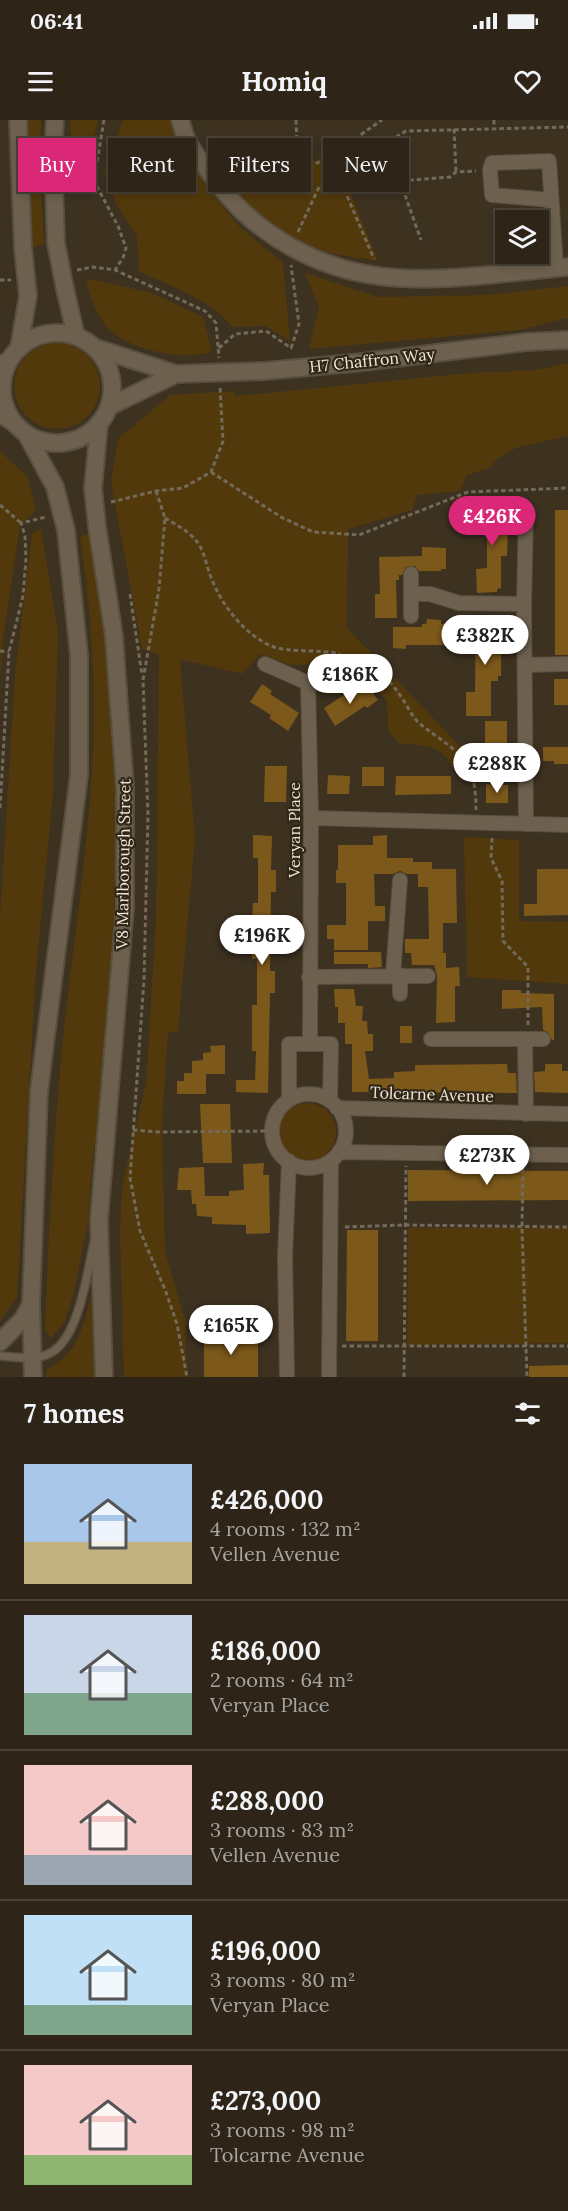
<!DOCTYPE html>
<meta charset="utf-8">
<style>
body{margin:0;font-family:Lora,serif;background:#362d21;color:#f1f3f6;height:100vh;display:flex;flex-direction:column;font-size:22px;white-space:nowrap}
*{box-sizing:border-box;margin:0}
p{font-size:20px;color:#a7a5a2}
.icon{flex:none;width:33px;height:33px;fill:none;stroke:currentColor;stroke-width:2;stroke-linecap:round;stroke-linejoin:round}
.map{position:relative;height:1257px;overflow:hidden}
.panel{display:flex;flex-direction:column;background:#2e2518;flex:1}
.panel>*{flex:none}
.top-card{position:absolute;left:18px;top:18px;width:532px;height:54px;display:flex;gap:12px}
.tools{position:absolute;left:495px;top:90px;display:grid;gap:12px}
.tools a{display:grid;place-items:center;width:54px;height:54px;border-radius:0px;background:#2e2518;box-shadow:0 3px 9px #0003,0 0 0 2px #494237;font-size:30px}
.price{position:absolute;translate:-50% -51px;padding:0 14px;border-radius:21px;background:#fff;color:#222;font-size:20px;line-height:39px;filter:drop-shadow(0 2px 3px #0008)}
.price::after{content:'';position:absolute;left:50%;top:36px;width:18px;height:14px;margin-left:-9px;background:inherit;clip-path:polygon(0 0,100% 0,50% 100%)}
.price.selected{background:#db2777;color:#fff}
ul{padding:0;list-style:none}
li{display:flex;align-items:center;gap:18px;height:150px;padding:0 24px}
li+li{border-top:2px solid #494237}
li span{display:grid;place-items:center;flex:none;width:168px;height:120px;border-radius:0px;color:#555}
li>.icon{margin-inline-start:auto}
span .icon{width:72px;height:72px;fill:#fffc;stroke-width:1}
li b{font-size:26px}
h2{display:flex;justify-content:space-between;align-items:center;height:72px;padding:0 24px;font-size:26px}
.tag{padding:0 21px;border-radius:0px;background:#2e2518;box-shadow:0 3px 9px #0003,0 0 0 2px #494237;font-size:21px;line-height:54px}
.tag.selected{background:#db2777;color:#fff}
.status{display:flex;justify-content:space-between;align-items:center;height:42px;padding:0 30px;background:#2e2518;direction:ltr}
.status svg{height:16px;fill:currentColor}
header{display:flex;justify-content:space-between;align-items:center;height:78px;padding:0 24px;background:#2e2518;font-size:27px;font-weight:700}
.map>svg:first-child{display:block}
.green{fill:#52390c}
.building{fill:#7c581a}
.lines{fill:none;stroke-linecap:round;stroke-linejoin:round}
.service-casing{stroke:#584f3f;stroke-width:10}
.minor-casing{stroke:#584f3f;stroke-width:16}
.tertiary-casing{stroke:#584f3f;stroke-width:20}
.secondary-casing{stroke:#584f3f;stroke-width:20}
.path{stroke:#746a5a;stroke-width:3;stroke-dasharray:4.5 3;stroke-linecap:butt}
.service{stroke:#6d604e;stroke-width:7}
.minor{stroke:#6d604e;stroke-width:14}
.tertiary{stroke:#6d604e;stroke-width:16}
.secondary{stroke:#6d604e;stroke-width:16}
.tertiary-bridge-casing{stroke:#584f3f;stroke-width:20;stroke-linecap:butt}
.secondary-bridge-casing{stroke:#584f3f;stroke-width:20;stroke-linecap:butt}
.tertiary-bridge{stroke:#6d604e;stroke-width:16}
.secondary-bridge{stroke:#6d604e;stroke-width:16}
.labels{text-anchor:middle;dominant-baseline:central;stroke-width:4.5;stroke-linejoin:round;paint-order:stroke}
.street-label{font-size:16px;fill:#efe8dd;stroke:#322716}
</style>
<div class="status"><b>06:41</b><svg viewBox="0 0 49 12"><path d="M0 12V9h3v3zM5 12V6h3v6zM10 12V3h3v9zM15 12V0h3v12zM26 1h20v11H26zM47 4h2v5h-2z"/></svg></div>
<header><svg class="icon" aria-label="menu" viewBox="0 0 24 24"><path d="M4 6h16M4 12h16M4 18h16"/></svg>Homiq<svg class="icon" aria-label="heart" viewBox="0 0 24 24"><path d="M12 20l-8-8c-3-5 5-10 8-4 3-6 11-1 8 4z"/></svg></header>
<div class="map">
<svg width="568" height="1257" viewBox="0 0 568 1257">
<rect width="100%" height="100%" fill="#3d3120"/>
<path class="green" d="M26 0H41V68L44 124 32 127 27 79Z
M70 0H98L88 44 77 42 71 19Z
M123 0H169L217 80 240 107 283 143 290 221 265 206 232 207C214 181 167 165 139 151L137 117 116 83 104 51Z
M334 33 378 141C357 137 333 136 313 127 286 115 255 91 233 71Z
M305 153 378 177 487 175 568 166V198L519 210 309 229 319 187Z
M94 160 152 173 203 197 212 232C182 241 130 231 107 207 96 195 91 177 86 161Z
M14 266a43 43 0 1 1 86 0a43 43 0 1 1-86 0Z
M568 243V316L516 328 497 339 488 349 467 355 460 371 417 375 412 390 348 409 347 508 477 644 461 661C441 624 439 628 399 623L388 610 387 581 348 543 291 545 260 534 242 554 180 539 195 718 178 912H168L162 1005 165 1132 185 1199 187 1257H124L120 1110 122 1067 146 964 156 800 159 534 142 529 111 362 118 319 170 275 235 271V276L470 253 536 250Z
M0 331 28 357 36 391 20 405 3 520 0 561Z
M41 409 58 513 53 674 36 851 17 1177 0 1201V798L15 554 32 413Z
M92 413 106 512 115 633 116 729 112 868 107 959 93 1034 88 1103 73 1176 64 1203 51 1218 45 1211C49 1107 54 1003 65 899 75 810 89 722 93 633 96 562 91 486 80 416Z
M464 717 519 720V801L568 802V864L467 857Z
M278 1012a29 29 0 1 1 58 0a29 29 0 1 1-58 0Z
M408 1108H568V1223L407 1225Z
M91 1177 95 1257H46V1250C78 1234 82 1209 91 1177Z"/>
<path class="building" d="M479 380H500V412H508L507 436H501V468L497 469V472L477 473 476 449 487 448V402H479Z
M555 390H568V535H555Z
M422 427 446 428V449H441V451H419L415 446 406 447 402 455H399V460H396L397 498H375V474H380L379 437 422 436Z
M476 498H497V504H501V556H498V561H491V596H466V572H475Z
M427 499 441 500V504H447V525H406V529L393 528V507H422V504H426Z
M554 559H568V585H554Z
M262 564 272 571 270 574 299 593 288 611 269 598 271 595 250 582Z
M366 564 378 580 367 588 365 586 335 606 324 588 344 575 346 578Z
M485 601H507V626H485Z
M543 627H568V644H554V641H543Z
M265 646H287L286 682H264Z
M362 647H384V666H362Z
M328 655 350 656 349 674H327Z
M396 656H451V674L395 675Z
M486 664 508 665V683H486Z
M253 715 272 716 271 750H276V772H271L270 851H275V873H270L268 973 236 972V960H255L256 931H252V885H257V839H252V805L253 783H258V738H253Z
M387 715V738H413V742H432V749H456L457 803H443V833H446V848L459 847 460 866H455V902L436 903 437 855 434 845H412L411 833H405V819H429L428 767H418V754H407L400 751 393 754H374L375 786H385V801H368V830H334V819H327V805H346V763H336V750H338V725H373V716Z
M537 749H568V795L524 796V784H537Z
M334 832H381L382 847 368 848V844H334Z
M334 869H354L356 886H363L362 901H367L368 914H373V931H365L369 959 394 958V952L415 951V945L507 944 508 953H516L517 973 352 972V924H345V903H338V887H335Z
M502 870H521V873L554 874V920H552L548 912 543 910 542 887 502 889Z
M400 906H412V923H400Z
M225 925V954H206V974H177V961H184V953H192V941L203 940V933L211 932 210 926Z
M545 944H562V951H568V973L535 972 534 952 545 951Z
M200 984H230L232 1043H203Z
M264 1043 263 1055H269L270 1113 246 1114V1105L212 1104V1097L197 1096 196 1084H192L191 1070H177L179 1048 204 1047 205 1076H229V1071L244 1070 243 1044Z
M408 1050 568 1051V1080L408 1081Z
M347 1110H378V1221H346Z
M204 1216H258V1257H204Z
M568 1245V1257H529V1246Z"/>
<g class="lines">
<g class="service-casing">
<path id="service" d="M0 1236C15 1237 32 1240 46 1235 79 1224 87 1152 94 1123"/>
</g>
<g class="minor-casing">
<path id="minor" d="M551 80 492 75 490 50 492 43 549 41 556 148
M526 392 524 484 526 704
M412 474H430L459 483 524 484
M411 496V454
M265 544 308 563 344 549
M525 545 568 544
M308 563 311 698 310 924
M311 698 568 705
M393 855 400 760
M400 855V874
M309 857 428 856
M431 919H543
M525 920 526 994
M272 1011a37 37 0 1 1 74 0a37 37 0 1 1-74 0Z
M289 980V924H331L330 981
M337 988 568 994
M339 1032 568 1035
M287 1257 285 1136 289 1041
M329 1257 331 1041"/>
</g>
<g class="tertiary-casing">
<path id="tertiary" d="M180 0C183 7 184 15 188 22 191 29 198 37 203 44 218 64 232 83 251 99 351 183 450 157 568 147
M96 228 176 254
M0 244 8 242
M265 251 363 242 526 222 568 220
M110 286 176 254
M0 294 13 302
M0 1222 23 1199 31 1184"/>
</g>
<g class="secondary-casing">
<path id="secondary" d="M18 0 23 128
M55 0 53 34 56 123
M65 169 76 216
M2 268a55 55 0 1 1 110 0a55 55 0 1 1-110 0Z
M19 228 28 176
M27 315 55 367
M93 368 99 304
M97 406 114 516 125 668V787L99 1100 104 1257
M33 1257 31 1184 39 971 79 655V535L66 410"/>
</g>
<path class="path" d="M104 0 94 61 118 106 126 128 123 138 115 150
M296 0 297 29 306 49
M494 0V8
M454 9 456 52
M396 17 406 11 568 7
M330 36 382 0
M73 60 94 61
M400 61 421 120
M246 71 306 49 330 36 374 139
M298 112 319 67 396 17 400 61 450 57 456 52 476 51
M77 150 93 147 115 150 205 191 216 203 219 238
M0 160H11
M219 228 235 214 266 211 291 228 299 204 291 145
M211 352 281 397 313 412 359 415 468 372 568 368
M156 371 165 398 159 469 143 560 148 695 144 859 130 1058 140 1111 166 1172 177 1204 187 1257
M111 382 156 371 183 368 211 352 223 321 220 268
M0 385 21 403
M165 398C177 405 190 412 198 423 206 435 207 450 213 462 223 487 246 515 271 526 289 533 319 529 340 534
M130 474 142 555
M0 531 9 532
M352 538C377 544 390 560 404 581 408 588 412 595 417 601 434 617 458 627 469 648 475 660 476 676 476 690
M458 633C476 640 494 644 513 643
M0 688 9 532 23 476 26 438 25 416 21 403 46 397
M492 718 491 738 502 761 503 821 528 847V906
M133 1010 158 1012 272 1011
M523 1049 522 1107 527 1257
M345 1107 405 1105 568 1107
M342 1226H568
M404 1257 406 1046"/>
<use href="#service" class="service"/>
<use href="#minor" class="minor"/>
<use href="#tertiary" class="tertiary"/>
<use href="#secondary" class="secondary"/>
<g class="tertiary-bridge-casing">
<path id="tertiary-bridge" d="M176 254 265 251"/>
</g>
<g class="secondary-bridge-casing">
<path id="secondary-bridge" d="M56 123 65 169
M23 128 28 176
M55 367 66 410
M93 368 97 406"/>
</g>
<use href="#tertiary-bridge" class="tertiary-bridge"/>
<use href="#secondary-bridge" class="secondary-bridge"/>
</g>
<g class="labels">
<g class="street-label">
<text transform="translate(372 240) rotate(-6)">H7 Chaffron Way</text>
<text transform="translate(294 710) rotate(-90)">Veryan Place</text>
<text transform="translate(123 744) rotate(-89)">V8 Marlborough Street</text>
<text transform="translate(432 974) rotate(2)">Tolcarne Avenue</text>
</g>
</g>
</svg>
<div class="tools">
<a><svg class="icon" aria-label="layers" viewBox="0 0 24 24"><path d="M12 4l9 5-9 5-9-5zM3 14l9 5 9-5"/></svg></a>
</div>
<b class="price selected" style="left:492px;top:427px">£426K</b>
<b class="price" style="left:485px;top:546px">£382K</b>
<b class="price" style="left:350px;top:585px">£186K</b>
<b class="price" style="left:497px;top:674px">£288K</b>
<b class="price" style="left:262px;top:846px">£196K</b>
<b class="price" style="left:487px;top:1066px">£273K</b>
<b class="price" style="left:231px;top:1236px">£165K</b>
<div class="top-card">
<a class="tag selected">Buy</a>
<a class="tag">Rent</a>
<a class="tag">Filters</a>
<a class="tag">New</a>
</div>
</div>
<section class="panel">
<h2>7 homes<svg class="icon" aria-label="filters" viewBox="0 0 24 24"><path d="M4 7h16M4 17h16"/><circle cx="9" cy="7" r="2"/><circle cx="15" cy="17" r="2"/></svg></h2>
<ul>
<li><span style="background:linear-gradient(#a9c7e8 65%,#c2b280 0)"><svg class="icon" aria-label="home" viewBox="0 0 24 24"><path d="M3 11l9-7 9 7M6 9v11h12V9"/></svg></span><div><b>£426,000</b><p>4 rooms · 132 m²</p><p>Vellen Avenue</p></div></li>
<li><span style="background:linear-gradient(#c9d6e8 65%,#7fa58c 0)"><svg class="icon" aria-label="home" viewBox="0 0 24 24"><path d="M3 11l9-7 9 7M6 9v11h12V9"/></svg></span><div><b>£186,000</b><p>2 rooms · 64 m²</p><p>Veryan Place</p></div></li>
<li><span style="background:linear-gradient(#f6c9c9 75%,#9aa5b1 0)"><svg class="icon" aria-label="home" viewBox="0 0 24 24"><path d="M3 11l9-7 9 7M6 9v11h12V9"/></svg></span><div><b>£288,000</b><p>3 rooms · 83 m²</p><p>Vellen Avenue</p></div></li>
<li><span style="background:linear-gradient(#bfe0f5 75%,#7fa58c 0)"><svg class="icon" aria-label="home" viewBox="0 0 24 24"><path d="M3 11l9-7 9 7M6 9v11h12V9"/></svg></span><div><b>£196,000</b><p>3 rooms · 80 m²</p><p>Veryan Place</p></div></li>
<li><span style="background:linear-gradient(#f6c9c9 75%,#8fb573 0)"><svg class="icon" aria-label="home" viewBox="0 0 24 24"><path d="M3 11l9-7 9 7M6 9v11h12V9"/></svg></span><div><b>£273,000</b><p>3 rooms · 98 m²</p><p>Tolcarne Avenue</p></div></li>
</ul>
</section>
